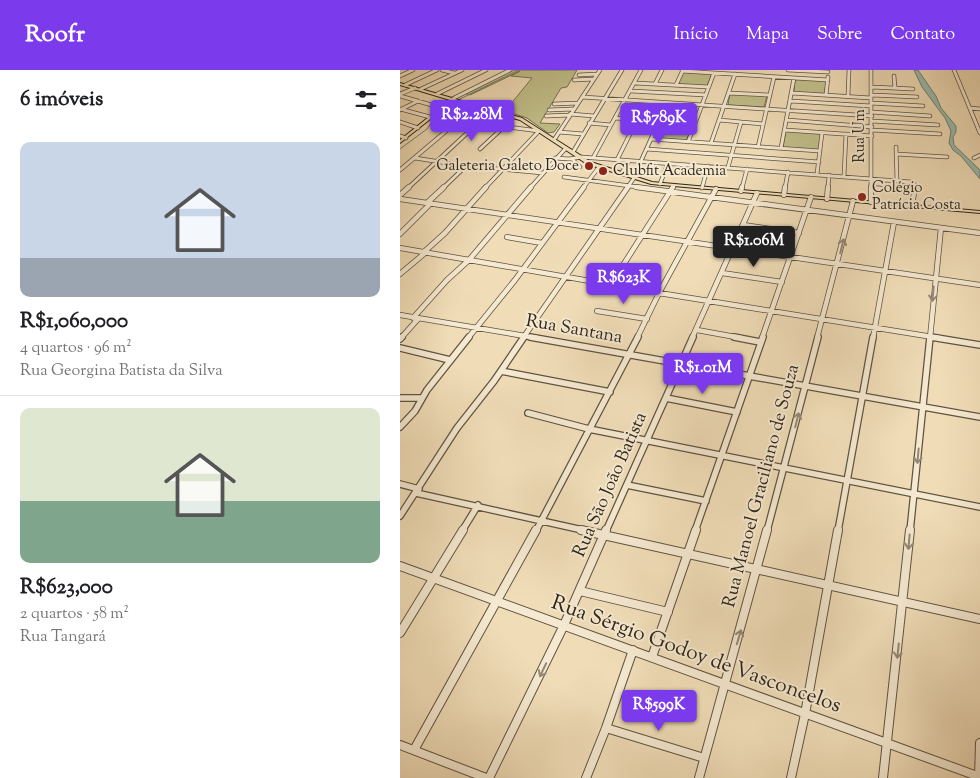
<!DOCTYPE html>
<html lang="pt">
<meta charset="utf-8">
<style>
body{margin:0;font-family:"Sorts Mill Goudy",serif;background:#f6f6f6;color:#202124;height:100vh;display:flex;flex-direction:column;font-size:19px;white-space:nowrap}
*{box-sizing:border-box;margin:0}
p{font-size:16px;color:#757577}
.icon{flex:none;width:28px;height:28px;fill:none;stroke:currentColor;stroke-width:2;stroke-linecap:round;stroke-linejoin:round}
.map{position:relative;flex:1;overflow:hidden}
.details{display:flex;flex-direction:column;background:#fff;width:400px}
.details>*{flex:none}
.price{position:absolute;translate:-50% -42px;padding:0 11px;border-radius:5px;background:#7c3aed;color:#fff;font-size:16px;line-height:32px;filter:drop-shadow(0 1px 2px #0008)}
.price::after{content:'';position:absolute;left:50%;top:30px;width:15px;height:11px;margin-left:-8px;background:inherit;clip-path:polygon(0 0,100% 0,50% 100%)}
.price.selected{background:#222;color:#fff}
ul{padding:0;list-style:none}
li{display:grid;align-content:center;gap:10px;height:265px;padding:0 20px}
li+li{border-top:1px solid #e0e0e0}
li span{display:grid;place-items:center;height:155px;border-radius:10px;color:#555}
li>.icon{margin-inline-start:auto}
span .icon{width:90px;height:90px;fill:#fffc;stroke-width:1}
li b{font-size:21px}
h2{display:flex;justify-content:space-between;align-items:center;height:60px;padding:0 20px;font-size:21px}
header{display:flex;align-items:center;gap:30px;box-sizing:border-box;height:70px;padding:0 25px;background:#7c3aed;color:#fff}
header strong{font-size:24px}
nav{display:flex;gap:28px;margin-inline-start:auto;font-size:18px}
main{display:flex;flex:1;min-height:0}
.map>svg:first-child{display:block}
.green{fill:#c1bf8a;stroke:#787252}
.water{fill:#9abcae;stroke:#6f8072}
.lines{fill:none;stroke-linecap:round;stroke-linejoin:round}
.stream{stroke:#6f8072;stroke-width:1}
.minor-far3-casing{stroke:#5f5441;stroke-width:4.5}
.minor-far2-casing{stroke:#5f5441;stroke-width:6}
.minor-far1-casing{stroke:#5f5441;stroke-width:8}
.minor-casing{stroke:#5f5441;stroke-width:10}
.major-casing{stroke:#2f2619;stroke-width:2}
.minor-far3{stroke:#f5e9d1;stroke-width:3}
.minor-far2{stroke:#f5e9d1;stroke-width:4.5}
.minor-far1{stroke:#f5e9d1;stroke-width:5.5}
.minor{stroke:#f5e9d1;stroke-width:8}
.major{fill:#f0ddb8;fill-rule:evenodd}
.oneway{stroke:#928875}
.poi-dot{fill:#8f2418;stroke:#f5e9d1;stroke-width:2}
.labels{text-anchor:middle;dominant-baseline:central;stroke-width:4;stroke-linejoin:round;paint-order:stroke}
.far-street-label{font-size:15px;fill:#2f2619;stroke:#f5e9d1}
.far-poi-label{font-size:15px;fill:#2f2619;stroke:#f5e9d1;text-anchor:start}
.street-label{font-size:18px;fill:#2f2619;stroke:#f5e9d1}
.near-street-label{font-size:21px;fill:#2f2619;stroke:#f5e9d1}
</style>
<header>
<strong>Roofr</strong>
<nav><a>Início</a><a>Mapa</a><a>Sobre</a><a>Contato</a></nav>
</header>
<main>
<section class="details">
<h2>6 imóveis<svg class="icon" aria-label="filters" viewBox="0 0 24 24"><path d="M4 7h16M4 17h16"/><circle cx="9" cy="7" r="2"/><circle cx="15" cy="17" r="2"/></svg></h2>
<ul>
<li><span style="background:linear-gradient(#c9d6e8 75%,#9aa5b1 0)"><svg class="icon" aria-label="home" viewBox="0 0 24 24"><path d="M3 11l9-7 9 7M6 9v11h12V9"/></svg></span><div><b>R$1,060,000</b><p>4 quartos · 96 m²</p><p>Rua Georgina Batista da Silva</p></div></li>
<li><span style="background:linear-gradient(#dfe7d0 60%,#7fa58c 0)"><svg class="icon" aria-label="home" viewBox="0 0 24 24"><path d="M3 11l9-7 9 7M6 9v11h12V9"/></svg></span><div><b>R$623,000</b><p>2 quartos · 58 m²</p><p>Rua Tangará</p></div></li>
</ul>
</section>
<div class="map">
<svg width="580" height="708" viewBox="0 0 580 708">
<rect width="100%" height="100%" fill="#f0ddb8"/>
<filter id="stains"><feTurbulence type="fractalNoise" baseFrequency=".004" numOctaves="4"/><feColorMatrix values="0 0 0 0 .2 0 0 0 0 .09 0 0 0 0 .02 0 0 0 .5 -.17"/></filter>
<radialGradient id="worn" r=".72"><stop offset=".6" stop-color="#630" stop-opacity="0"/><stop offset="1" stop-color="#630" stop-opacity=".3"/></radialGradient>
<path class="green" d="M111 0H177L167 17 161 18 140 53 160 54 154 62 148 63 127 48 105 41 132 8 111 6 120 1 70 25 64 23Z
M283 1 312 3 307 16 277 14Z
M395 8 426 10 425 24 394 22Z
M330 23 367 26 364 37 328 35Z
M260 52 293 54 286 71 253 68Z
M386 60 421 62 419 80 383 77Z"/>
<path class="water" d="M514 0H518L536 26 541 38 556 56V62L553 67 554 75 580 100V109L561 86 553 80 549 73 551 61 545 48 522 17Z"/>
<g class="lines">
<path class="stream" d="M0 79 27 59 32 52 60 29 119 0"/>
<g class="minor-far3-casing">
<path id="minor-far3" d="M42 0 54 3
M388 0 428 2
M471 0V118
M554 0 580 63
M282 1 428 10
M179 5 197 4
M0 6 13 0
M494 6 495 18
M174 10 194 9
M235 13 309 17
M255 14 262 0
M5 15 37 0
M276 15 283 0
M472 17 513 19
M21 19 62 0
M231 21 306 25
M329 23 369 25
M392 23 471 28
M0 24 15 18
M37 24 86 0
M426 25 428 7
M472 25 517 27
M0 26 42 38
M448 26 449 0
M182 27 472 46
M54 28 110 0
M391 31 471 36
M471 33 523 36
M154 34 178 33
M570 38 580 39
M0 39 30 47
M220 39 298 45
M0 40 18 31
M149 40 173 39
M471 42 530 46
M170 44 194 46
M146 46 170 45
M215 48 295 54
M48 49 139 61
M319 50 363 54
M387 50 472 57
M472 51 538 55
M0 52 18 58
M189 53 211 55
M385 60 472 66
M472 60 540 64
M159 62 183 64
M0 66 6 68
M251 69 420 81
M154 70 200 0
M288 72 314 3
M311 73 335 4
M358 77 374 7
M496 77 497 111
M381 78 394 8
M80 79 108 53
M247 79 419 92
M173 82 222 0
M496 84 547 87
M15 88 66 96 143 103
M155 88 169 89 181 87 511 112 515 115V118
M193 88 241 0
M574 88 580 85
M172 89 180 97
M217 90 237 50
M241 91 259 51
M328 97 341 52
M0 100 58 51
M221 104 229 91
M417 104 422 63
M444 106 446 64
M164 107 245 118
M260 114 268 93
M8 118 93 39
M43 118 66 96
M85 118 139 61
M130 118 166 78
M183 118 199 97
M227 118 234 108
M272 118 273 116
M302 118 308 96
M342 118 347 99
M385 118 388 102
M428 118 429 105"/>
</g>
<g class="minor-far2-casing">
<path id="minor-far2" d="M236 117 580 163
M471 117V132
M471 118 514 122
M341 121 342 117
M0 125 9 117
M384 125 385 117
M0 129 580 215
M427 129 428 117
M27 133 44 117
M512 135 515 117
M343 155 399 163
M0 164 31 133
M107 167 142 173
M0 178 259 223 539 268
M24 182 45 163 86 117
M322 203 382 212
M0 204 25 183
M211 214 273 117
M197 241 247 249
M0 245 137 268
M13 248 47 210 69 190 131 117
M297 260 341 268
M1 268 18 249
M68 268 115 210 184 117
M123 268 228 117
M237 268 259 223 316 119
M292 268 357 123
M362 268 411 127
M417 268 453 131
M473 268 494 152
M530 268 541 158"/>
</g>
<g class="minor-far1-casing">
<path id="minor-far1" d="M130 267 580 347
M334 267 360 272
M531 267 580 275
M0 269 2 267
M0 278 50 290
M101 301 210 322
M0 328H22
M266 328 337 342
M128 343 189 359 580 437
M0 357 15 341 27 320 69 267
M0 414 19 419
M227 415 306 431
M16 423 187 461
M0 446 57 358 94 311 124 267
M62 461 78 435
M136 461 238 267
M206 461 293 267
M295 461 363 267
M367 461 418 267
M438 461 473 267
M510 461 530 267"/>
</g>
<g class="minor-casing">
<path id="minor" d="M181 460 580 549
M0 496 580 707
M180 521 268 542
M0 563 63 460
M252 587 296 460
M206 658 304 688
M0 675 86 708
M14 680 136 460
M89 708 164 555 206 460
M186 708 206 658 233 580
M299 708 367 460
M391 708 405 644 438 460
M483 708 510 460
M579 708 580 673"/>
</g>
<g class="major-casing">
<path id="major" d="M0 13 52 28 55 27V29L122 48 191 92 252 112 580 141V143L251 114 187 94 120 50 53 31 0 73V70L50 30 0 15Z"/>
</g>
<use href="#minor-far3" class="minor-far3"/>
<use href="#minor-far2" class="minor-far2"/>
<use href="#minor-far1" class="minor-far1"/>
<use href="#minor" class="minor"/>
<use href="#major" class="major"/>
</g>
<defs><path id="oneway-shaft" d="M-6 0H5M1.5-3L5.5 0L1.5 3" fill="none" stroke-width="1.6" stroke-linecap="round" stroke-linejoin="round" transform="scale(1.25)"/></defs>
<g class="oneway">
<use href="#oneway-shaft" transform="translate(442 176) rotate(-76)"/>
<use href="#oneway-shaft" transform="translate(533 224) rotate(95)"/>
<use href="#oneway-shaft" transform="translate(397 350) rotate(-76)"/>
<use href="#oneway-shaft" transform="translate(518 386) rotate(95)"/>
<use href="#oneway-shaft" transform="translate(509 472) rotate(95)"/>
<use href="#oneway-shaft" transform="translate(339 567) rotate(-73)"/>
<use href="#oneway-shaft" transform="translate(498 581) rotate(96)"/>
<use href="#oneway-shaft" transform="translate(143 600) rotate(115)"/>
</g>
<g class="poi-dot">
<circle cx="189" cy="96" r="5"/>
<circle cx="203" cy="101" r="5"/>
<circle cx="462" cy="127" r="5"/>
</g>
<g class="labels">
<g class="far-street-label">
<text transform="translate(460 66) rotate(-90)">Rua Um</text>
</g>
<g class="far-poi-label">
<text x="179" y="96" text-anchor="end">Galeteria Galeto Doce</text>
<text x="213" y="101">Clubfit Academia</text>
<text x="472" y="118">Colégio<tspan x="472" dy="17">Patrícia Costa</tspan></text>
</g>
<g class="street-label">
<text transform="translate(174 260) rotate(10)">Rua Santana</text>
<text transform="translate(211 415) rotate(-66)">Rua São João Batista</text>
<text transform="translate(362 416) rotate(-75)">Rua Manoel Graciliano de Souza</text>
</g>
<g class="near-street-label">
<text transform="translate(296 585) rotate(20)">Rua Sérgio Godoy de Vasconcelos</text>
</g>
</g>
<rect width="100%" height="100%" filter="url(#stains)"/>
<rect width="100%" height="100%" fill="url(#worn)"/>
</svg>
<b class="price" style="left:72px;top:72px">R$2.28M</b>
<b class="price" style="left:259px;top:75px">R$789K</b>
<b class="price selected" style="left:354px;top:198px">R$1.06M</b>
<b class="price" style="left:224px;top:235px">R$623K</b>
<b class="price" style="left:303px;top:325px">R$1.01M</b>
<b class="price" style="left:259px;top:662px">R$599K</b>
</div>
</main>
